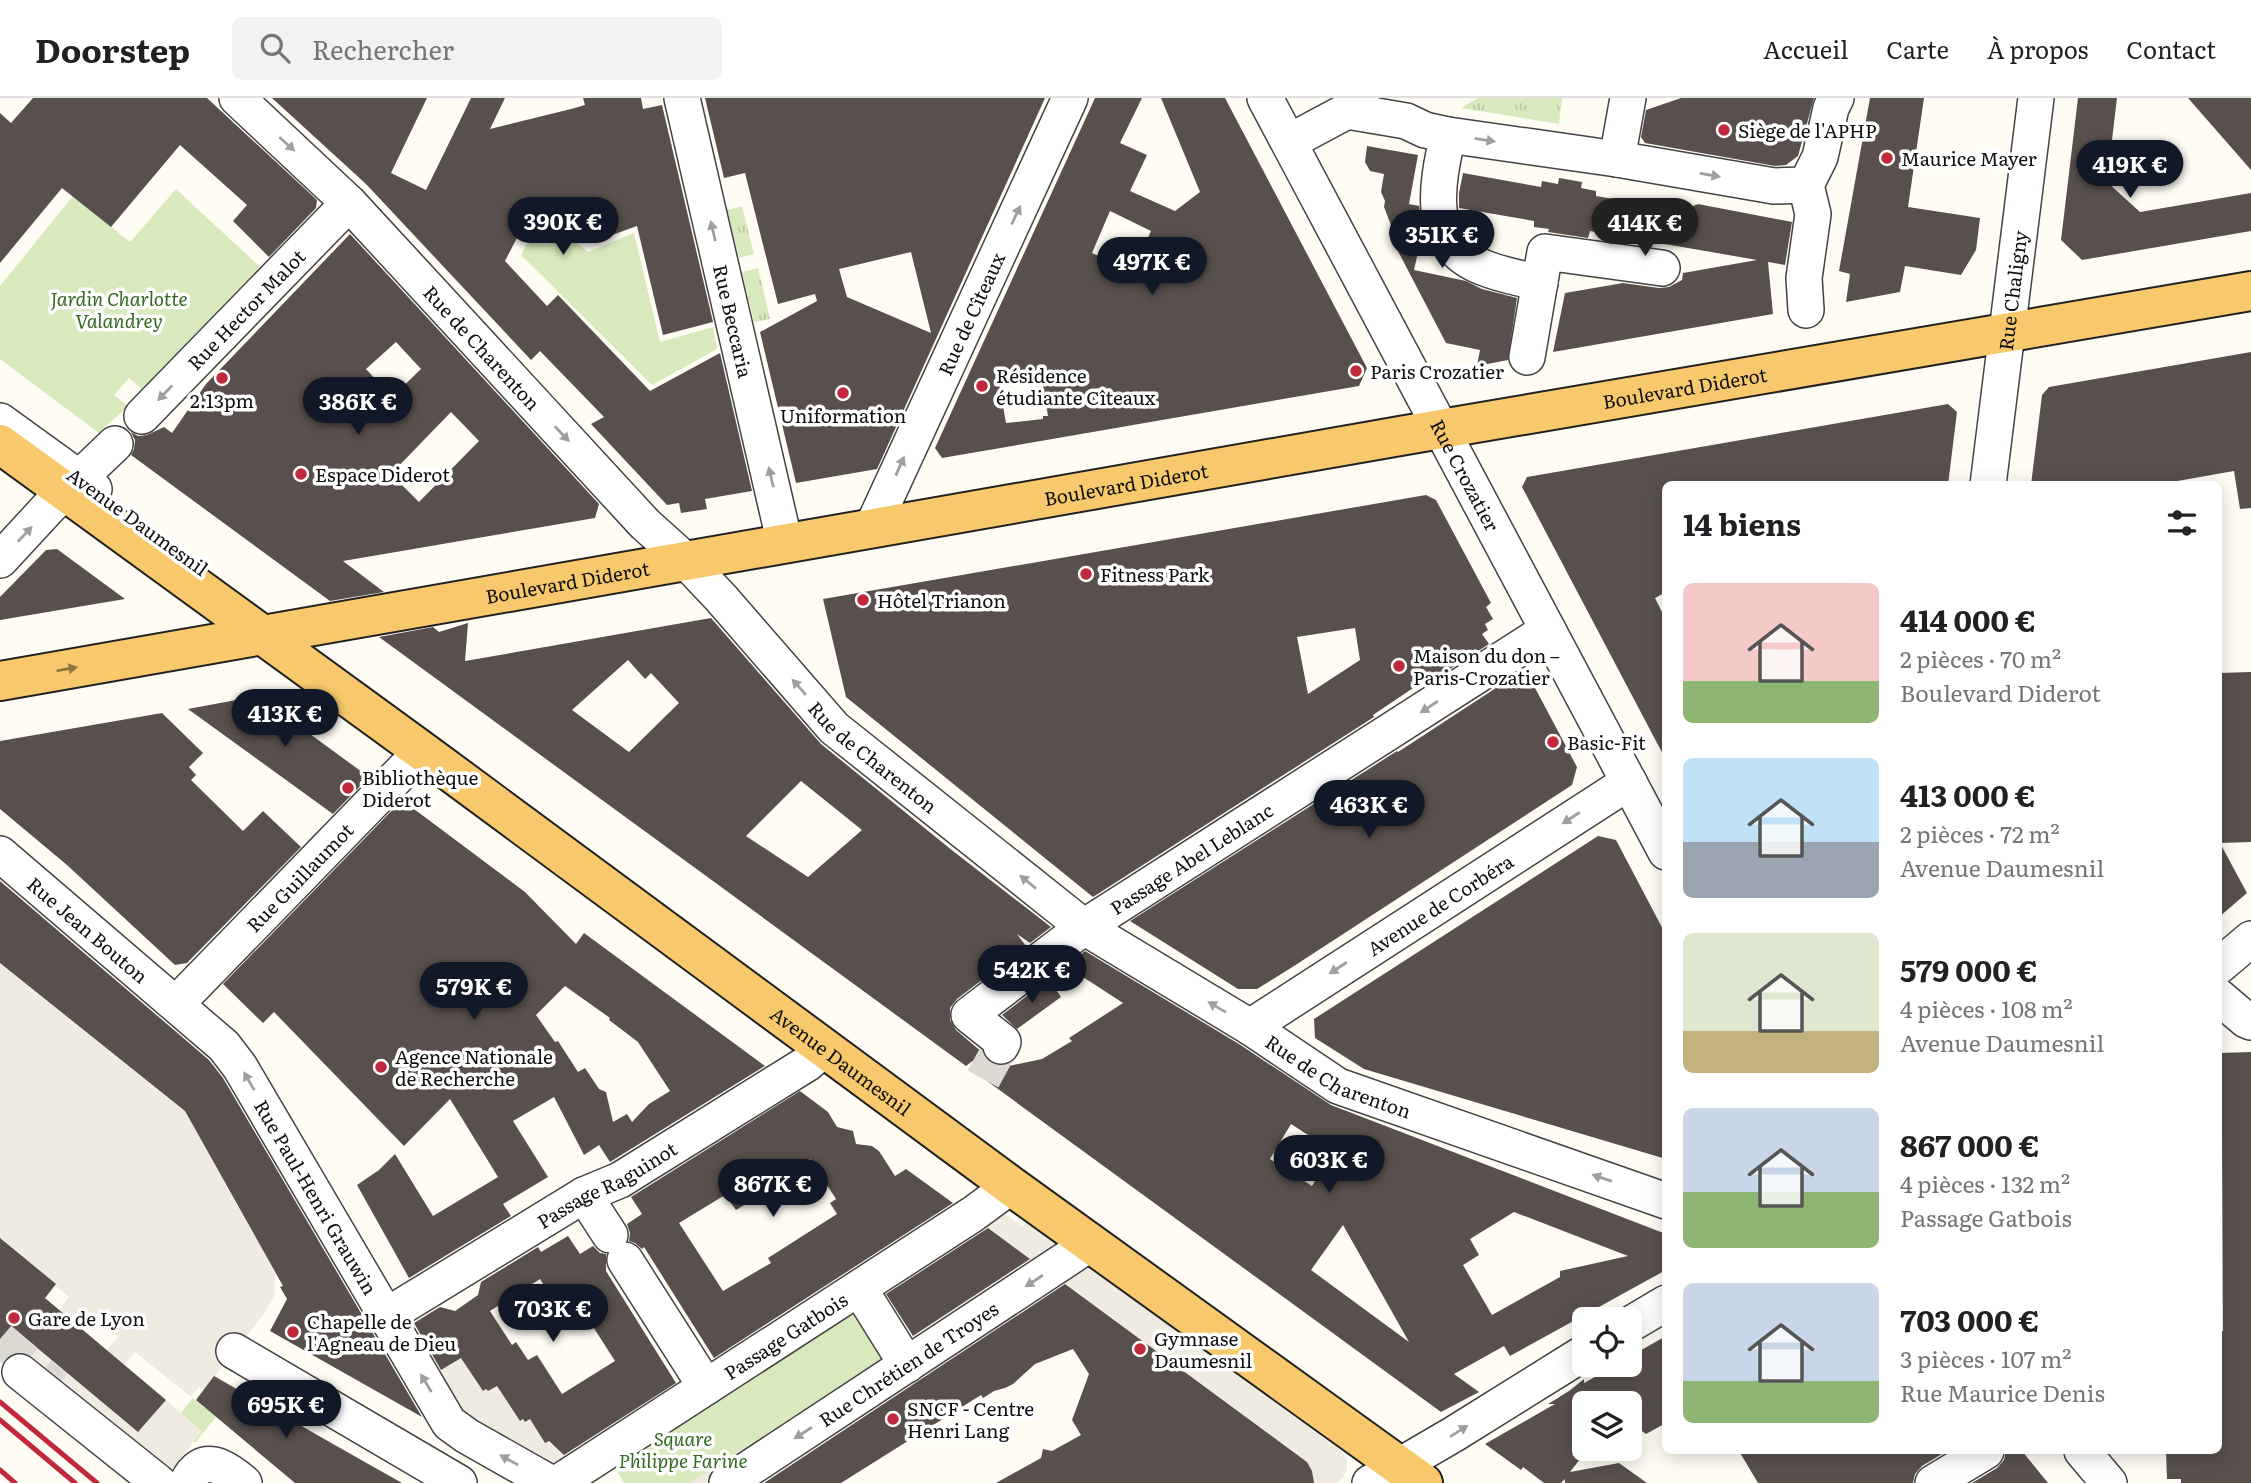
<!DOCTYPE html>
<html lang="fr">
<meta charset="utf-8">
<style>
body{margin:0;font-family:Literata,serif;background:#f2f2f2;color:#202124;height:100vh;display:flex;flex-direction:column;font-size:26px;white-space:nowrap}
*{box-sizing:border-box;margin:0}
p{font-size:23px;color:#757577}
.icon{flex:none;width:38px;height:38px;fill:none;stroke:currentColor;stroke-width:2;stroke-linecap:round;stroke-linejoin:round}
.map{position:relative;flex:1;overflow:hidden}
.sheet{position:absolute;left:1662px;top:383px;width:560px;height:973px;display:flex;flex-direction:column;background:#fff;border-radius:10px;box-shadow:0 4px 18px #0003}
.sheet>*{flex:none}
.controls{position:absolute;left:1572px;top:1209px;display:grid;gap:14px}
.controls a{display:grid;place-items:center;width:70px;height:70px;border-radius:10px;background:#fff;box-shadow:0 4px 18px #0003;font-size:35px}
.price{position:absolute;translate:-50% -60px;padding:0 16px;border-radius:24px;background:#111827;color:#fff;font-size:23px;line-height:46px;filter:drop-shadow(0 2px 4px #0008)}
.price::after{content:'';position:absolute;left:50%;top:42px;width:21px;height:16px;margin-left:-10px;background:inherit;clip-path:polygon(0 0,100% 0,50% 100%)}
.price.selected{background:#222;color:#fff}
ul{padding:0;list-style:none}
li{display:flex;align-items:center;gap:21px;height:175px;padding:0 21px}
li span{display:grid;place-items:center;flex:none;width:196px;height:140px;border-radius:10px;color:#555}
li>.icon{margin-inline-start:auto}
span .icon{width:84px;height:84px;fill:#fffc;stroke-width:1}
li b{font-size:30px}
h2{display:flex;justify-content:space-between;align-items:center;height:84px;padding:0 21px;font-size:30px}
header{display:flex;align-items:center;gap:42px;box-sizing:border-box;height:98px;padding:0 35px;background:#fff;border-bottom:2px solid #e0e0e0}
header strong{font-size:33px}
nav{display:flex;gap:38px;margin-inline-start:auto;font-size:24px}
.search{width:490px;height:63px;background:#f2f2f2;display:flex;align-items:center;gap:18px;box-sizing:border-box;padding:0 24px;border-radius:10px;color:#757577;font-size:26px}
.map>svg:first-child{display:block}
.grass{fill:url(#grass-tufts)}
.park{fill:#d8eabd}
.plaza{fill:#f0ebe1}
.building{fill:#59504d;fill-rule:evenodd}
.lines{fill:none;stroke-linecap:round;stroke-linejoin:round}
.minor-tunnel{stroke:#dbd9d2;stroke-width:35;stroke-dasharray:35 18;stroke-linecap:butt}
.minor-casing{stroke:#434343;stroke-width:38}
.major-casing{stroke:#212121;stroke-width:42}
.minor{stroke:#fff;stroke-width:35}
.major{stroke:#f7c96c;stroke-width:38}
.rail{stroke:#c1283c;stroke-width:5}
.oneway{fill:#9f9f9f}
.oneway2{fill:#8f7643}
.poi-dot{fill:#c1283c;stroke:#fff;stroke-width:2.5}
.labels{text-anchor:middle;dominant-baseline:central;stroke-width:7;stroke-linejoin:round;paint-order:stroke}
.poi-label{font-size:19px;fill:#101010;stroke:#fff;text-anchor:start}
.street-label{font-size:19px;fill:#101010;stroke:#fff}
.park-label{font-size:19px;font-style:italic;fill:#356920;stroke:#fff}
</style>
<header>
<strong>Doorstep</strong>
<div class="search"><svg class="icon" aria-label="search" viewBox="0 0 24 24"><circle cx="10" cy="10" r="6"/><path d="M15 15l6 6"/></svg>Rechercher</div>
<nav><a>Accueil</a><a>Carte</a><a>À propos</a><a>Contact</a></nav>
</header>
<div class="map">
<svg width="2251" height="1385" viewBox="0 0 2251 1385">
<defs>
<pattern id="grass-tufts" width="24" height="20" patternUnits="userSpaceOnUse" patternTransform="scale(1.75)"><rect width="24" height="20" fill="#d8eabd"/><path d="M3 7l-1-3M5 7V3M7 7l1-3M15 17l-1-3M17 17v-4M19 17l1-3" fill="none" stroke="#b8c8a1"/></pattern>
</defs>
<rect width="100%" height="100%" fill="#fffcf4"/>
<path class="grass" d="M1478 0H1562L1559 26 1461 10Z
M742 108 754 156 739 160 727 112Z
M758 170 770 221 754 224 742 174Z"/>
<path class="park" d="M176 91 260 169 142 291 129 280 114 297 128 308 99 335 0 261V188L73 98 130 144Z
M544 113 588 154 634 135 660 244 713 229 717 251 652 287 521 157Z
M855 1204 889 1257 690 1385H624L609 1360Z
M193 1300 216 1319 195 1345 172 1326Z"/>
<path class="plaza" d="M0 865 185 1013 274 1173 275 1196 264 1216 204 1292 199 1289 191 1299 135 1254 115 1278 97 1263 118 1239 84 1211 47 1258 138 1334 166 1302 202 1333 162 1384 19 1264 69 1199 0 1140Z
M1002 1104 1009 1109 1005 1116 1023 1129 1027 1123 1058 1146 1061 1155 1056 1163 707 1385H690L889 1257 911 1250 926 1240 1000 1192 998 1190 1035 1166 984 1127Z
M1085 1167 1339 1351 1347 1360V1372L1343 1379 1336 1385H1311L1312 1373 1307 1364 1063 1184Z
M462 1259 488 1293 497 1288 520 1323 523 1321 525 1324 530 1321 552 1348 558 1345 563 1356 568 1358 547 1375 463 1327 430 1279Z"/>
<path class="building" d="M33 0H207L317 102 316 110 269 159 233 123 247 107 180 47 111 129 62 90 0 165V15L11 25Z
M272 0H427L391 75 426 92 471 0H505L490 31 571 11 585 7 583 0H641L643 11 662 7 713 224 663 237 637 128 590 145 586 127 570 130 537 101 505 163 547 208 558 197 650 293 720 255 752 393 705 401 707 411 681 415 679 405 667 407 591 326 604 319 540 253 531 262 366 86Z
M705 0H1045L877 371 796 385 760 234 817 203 815 196 778 206 745 75 724 80ZM911 154 931 235 847 199 839 171Z
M1095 0H1142L1120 45 1147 57 1130 93 1175 113 1200 94 1161 0H1225L1367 270 1359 288 942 360 935 350ZM1110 113 1151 133 1137 164 1122 169 1092 155ZM1041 277 1048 318H1043V321L1006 325 999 285Z
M1681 0H1814L1798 58 1786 67 1775 68 1645 45 1641 39 1646 12Z
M1870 0H1924L1908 109 1980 120 1976 152 1961 177 1905 168 1900 194 1846 204 1850 176 1839 173Z
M2078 0H2117L2107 84 2140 114 2251 95V133L2082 162 2061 142Z
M2188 0H2251V72Z
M1367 48 1418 57 1409 106 1419 108 1423 132 1414 172 1466 183 1482 191 1517 200 1508 262 1477 268 1480 252 1446 245 1389 136 1391 127 1384 109 1385 103 1381 94 1384 76 1370 73 1365 64Z
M1463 75 1541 89 1542 83 1558 86 1559 80 1582 84 1581 90 1596 93V98L1680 113 1698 106 1792 124 1785 167 1768 164 1773 216 1553 254 1565 195 1623 185 1659 190 1669 189 1682 182 1683 175 1757 162 1590 133 1588 140 1548 134 1549 131 1534 129V123L1459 110V95Z
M350 136 599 406 595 420 343 463 384 494 330 503 131 357 134 351 135 342 131 334 138 338 147 337 164 329 172 335 206 286ZM396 244 421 271 392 299 366 271ZM451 314 479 343 419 404 391 376Z
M2251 254V410L2240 411 2234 373 2166 385V387H2031L2042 297 2049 289Z
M1948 306 1957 314 1948 387H1666V494L1655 500 1666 522V662L1522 389 1527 379Z
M1426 397 1436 402 1491 505 1486 509 1493 521 1485 526 1488 532 1482 536 1489 546 1433 582 1431 578 1373 617 1374 619 1093 799 846 599 823 501ZM1355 530 1360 562 1308 596 1297 539Z
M57 451 125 501 0 522V499L46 452Z
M711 520 821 646 953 753 1051 829 1030 845 1017 836 1026 848 957 901 950 910V922L956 932 983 955 966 968 379 539 433 529 439 534 468 525 465 563ZM628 562 645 581 651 575 679 605 629 654 572 612ZM801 683 862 732 808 779 746 738Z
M1525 571 1577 669 1572 687 1294 868 1257 891H1238L1130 823 1397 653 1398 654Z
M2251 574V744L2220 745 2247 795 2219 819V575Z
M258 598 362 674 363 685 333 716 188 611Z
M162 615 203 655 189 669 196 677 191 682 243 733 263 713 301 749 187 865 175 867 67 767 0 711V643Z
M402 702 525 794 576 846 584 835 765 968 610 1064 599 1047 584 1057 554 999 513 1023 548 1079 503 1106 511 1118 409 1180 357 1087 379 1072 395 1056 433 1118 498 1079 450 1001 404 1048 274 914 263 925 223 886ZM565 888 610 920 609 922 638 944 670 993 649 1006 632 1024 627 1016 613 1024 606 994 599 991 585 970 578 974 558 943 555 944 536 917Z
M1598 738 1616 742 1666 837V1061L1364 971 1315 940 1314 921Z
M0 783 209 962 223 980 422 1319 270 1233 287 1201 280 1189 283 1188 185 1013 0 865Z
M1085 853 1239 946 1331 1007 1666 1136V1172L1510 1258 1504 1248 1454 1276 1479 1294 1441 1314 976 975 1042 961 1072 943 1069 940 1123 905 1066 868ZM1291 1026 1333 1053 1312 1088 1270 1061ZM1514 1114 1628 1158 1560 1173V1179L1492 1217 1463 1167 1479 1157 1470 1141ZM1343 1127 1409 1244 1311 1172Z
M1049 881 1061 899 1017 931 1002 917Z
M2251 954V1385H2181V1381H2167L2166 1353H2219V1233H2223L2222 1039H2219V955Z
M800 993 828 1014 837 1029 853 1033 856 1046 872 1048 879 1053 895 1078 906 1071 953 1105 714 1260 644 1149 642 1151 635 1145 629 1143 630 1135 627 1126 642 1116 631 1099ZM810 1061 836 1101 830 1105 837 1116 768 1160 771 1165 723 1193 679 1125 725 1097 736 1112 777 1087 788 1085Z
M988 1130 1030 1161 913 1238 886 1196Z
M568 1138 580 1156 593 1148 600 1155 606 1156V1173L676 1285 564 1357 549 1343 545 1345 530 1321 525 1324 523 1321 520 1323 497 1288 488 1293 486 1291 483 1293 461 1260 441 1272 414 1225 440 1209 455 1213 478 1197 481 1184 538 1149 541 1154ZM540 1181 554 1203 570 1193 615 1263 562 1296 537 1257 528 1262 516 1244 512 1247 490 1213Z
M0 1140 56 1186 45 1200 166 1302 138 1334 17 1233 0 1254Z
M1065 1186 1307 1364 1312 1373 1314 1385H996L1041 1360 1043 1351 1052 1353 1081 1337 1072 1322 1089 1276 1073 1251 1035 1266 1013 1286 1005 1290 994 1293 983 1300 981 1297 841 1385H764Z
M1666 1238V1325L1646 1336 1629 1324V1306H1584V1356L1570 1374 1619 1365 1647 1385H1565V1381L1561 1385H1544L1523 1369 1521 1372 1485 1346 1553 1307 1555 1306H1548L1569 1293 1584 1281V1285L1616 1267H1629V1259Z
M214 1278 333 1346 402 1385H295L196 1302Z
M1739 1353H1947L1922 1368 1915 1376 1913 1385H1758Z
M2006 1353H2022L2048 1385H1972L1997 1370 2004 1362Z"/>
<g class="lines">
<path class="minor-tunnel" d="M983 981 1001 948
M0 1241 56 1289"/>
<g class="minor-casing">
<g id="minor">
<path id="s1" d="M237 0 349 105 645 426 685 462 721 500 834 630 1084 829 1250 929 1338 988 1666 1103"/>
<path id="s2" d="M682 0 785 446"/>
<path id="s3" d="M1265 0 1666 754"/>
<path d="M1347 13 1406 23 1425 32 1448 37 1617 61 1774 88 1806 87"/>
<path d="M1448 37C1437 85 1424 146 1482 169 1500 177 1521 180 1540 185"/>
<path d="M1289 44 1347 13 1361 0"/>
<path d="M1617 61 1628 0"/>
<path d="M1806 212 1804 180 1813 116 1806 87 1820 59 1831 10 1836 0"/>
<path d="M1527 259 1545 154 1662 170"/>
<path id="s4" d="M142 318 349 105"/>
<path d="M0 323 94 391"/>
<path id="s5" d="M1988 387 2036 0"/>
<path id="s6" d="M872 430 1070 0"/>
<path d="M0 462 49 409 115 346"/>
<path id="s7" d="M0 756 224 948 240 969 449 1325 467 1338 550 1385"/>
<path d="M2219 868 2251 841"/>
<path d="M2219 899 2246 922 2251 924"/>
<path id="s8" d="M176 906 422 653"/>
<path id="s9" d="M1250 929 1629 684"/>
<path id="s10" d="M1001 948 1003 944 969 917 1084 829 1548 532"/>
<path d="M584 1097 610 1137"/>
<path d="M625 1162 706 1289"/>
<path d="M859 1190 907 1267"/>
<path id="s11" d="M386 1218 584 1097 620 1082 808 965 825 950"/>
<path d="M1629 1227 1666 1205"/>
<path d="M234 1253 459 1385"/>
<path d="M20 1274 159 1385"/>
<path d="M2082 1353 2109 1385"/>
<path d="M187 1385C202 1353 225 1369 244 1385"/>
<path id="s12" d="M558 1385 973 1116 1011 1088"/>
<path id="s13" d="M727 1385 1091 1145"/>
<path d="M1370 1385 1454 1336 1584 1255"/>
<path d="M1933 1385 1986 1353"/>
</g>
</g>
<g class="major-casing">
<g id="major">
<path id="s14" d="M0 346 422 653 1011 1088 1423 1385"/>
<path id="s15" d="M0 583 1400 338 2251 193"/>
</g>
</g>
<use href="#minor" class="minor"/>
<use href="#major" class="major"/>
<path class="rail" d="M0 1304 97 1385
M0 1322 75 1385
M0 1372 15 1385"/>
</g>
<defs><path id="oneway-solid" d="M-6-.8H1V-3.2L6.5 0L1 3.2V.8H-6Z" transform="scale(1.75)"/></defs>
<g class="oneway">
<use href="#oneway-solid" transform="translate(1485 42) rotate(9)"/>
<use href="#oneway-solid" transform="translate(287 46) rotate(42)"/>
<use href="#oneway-solid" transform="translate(1710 77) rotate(10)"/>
<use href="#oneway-solid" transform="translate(1016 117) rotate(-65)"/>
<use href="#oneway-solid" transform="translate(713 133) rotate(-103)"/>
<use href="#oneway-solid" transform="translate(165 295) rotate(134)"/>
<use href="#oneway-solid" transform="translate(562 336) rotate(47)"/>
<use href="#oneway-solid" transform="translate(900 368) rotate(-66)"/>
<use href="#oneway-solid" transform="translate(771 379) rotate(-103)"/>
<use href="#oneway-solid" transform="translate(25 436) rotate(-47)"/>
<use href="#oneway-solid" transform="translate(799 589) rotate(-131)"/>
<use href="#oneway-solid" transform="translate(1429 609) rotate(147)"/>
<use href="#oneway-solid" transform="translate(1571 720) rotate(147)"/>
<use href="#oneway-solid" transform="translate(1028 784) rotate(-141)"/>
<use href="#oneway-solid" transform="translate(1338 870) rotate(147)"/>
<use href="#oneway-solid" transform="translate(1217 909) rotate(-149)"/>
<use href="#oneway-solid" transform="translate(249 983) rotate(-120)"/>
<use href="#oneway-solid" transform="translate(1602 1080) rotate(-161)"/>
<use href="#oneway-solid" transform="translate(1034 1183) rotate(147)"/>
<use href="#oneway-solid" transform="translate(426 1285) rotate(-121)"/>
<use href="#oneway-solid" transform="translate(1459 1333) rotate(-32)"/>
<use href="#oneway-solid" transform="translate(803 1335) rotate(147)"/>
<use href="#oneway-solid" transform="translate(509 1362) rotate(-151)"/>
</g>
<use class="oneway2" href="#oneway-solid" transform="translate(67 571) rotate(-10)"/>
<g class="poi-dot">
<circle cx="1724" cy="32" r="7"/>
<circle cx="1887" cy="60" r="7"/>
<circle cx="1356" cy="273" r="7"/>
<circle cx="222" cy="280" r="7"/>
<circle cx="982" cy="288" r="7"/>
<circle cx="843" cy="295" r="7"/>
<circle cx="301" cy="376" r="7"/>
<circle cx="1086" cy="476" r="7"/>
<circle cx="863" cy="502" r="7"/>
<circle cx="1399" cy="568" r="7"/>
<circle cx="1553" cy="644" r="7"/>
<circle cx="348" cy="690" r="7"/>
<circle cx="381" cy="969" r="7"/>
<circle cx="14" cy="1220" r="7"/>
<circle cx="293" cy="1234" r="7"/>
<circle cx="1140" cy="1251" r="7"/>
<circle cx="893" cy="1321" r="7"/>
</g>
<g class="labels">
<g class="poi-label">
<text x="1738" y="32">Siège de l'APHP</text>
<text x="1901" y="60">Maurice Mayer</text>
<text x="1370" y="273">Paris Crozatier</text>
<text x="996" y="277">Résidence<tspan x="996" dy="22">étudiante Cîteaux</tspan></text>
<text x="222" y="302" text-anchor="middle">2.13pm</text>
<text x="843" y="317" text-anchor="middle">Uniformation</text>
<text x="315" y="376">Espace Diderot</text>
<text x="1100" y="476">Fitness Park</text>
<text x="877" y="502">Hôtel Trianon</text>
<text x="1413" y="557">Maison du don –<tspan x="1413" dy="22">Paris-Crozatier</tspan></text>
<text x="1567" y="644">Basic-Fit</text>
<text x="362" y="679">Bibliothèque<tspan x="362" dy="22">Diderot</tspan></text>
<text x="395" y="958">Agence Nationale<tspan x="395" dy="22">de Recherche</tspan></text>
<text x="28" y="1220">Gare de Lyon</text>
<text x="307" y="1223">Chapelle de<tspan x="307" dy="22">l'Agneau de Dieu</tspan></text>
<text x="1154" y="1240">Gymnase<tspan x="1154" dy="22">Daumesnil</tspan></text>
<text x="907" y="1310">SNCF - Centre<tspan x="907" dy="22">Henri Lang</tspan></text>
</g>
<g class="street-label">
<text stroke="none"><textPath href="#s5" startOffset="196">Rue Chaligny</textPath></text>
<text stroke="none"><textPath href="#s4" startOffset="149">Rue Hector Malot</textPath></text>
<text stroke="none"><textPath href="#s6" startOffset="236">Rue de Cîteaux</textPath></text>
<text stroke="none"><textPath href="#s2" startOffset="229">Rue Beccaria</textPath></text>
<text stroke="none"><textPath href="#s1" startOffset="350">Rue de Charenton</textPath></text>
<text stroke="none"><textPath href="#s15" startOffset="1710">Boulevard Diderot</textPath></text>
<text stroke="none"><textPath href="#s3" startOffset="427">Rue Crozatier</textPath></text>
<text stroke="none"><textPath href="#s15" startOffset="1143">Boulevard Diderot</textPath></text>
<text transform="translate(138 423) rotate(36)">Avenue Daumesnil</text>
<text stroke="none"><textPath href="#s15" startOffset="576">Boulevard Diderot</textPath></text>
<text stroke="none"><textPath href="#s1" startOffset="917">Rue de Charenton</textPath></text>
<text stroke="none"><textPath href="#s10" startOffset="320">Passage Abel Leblanc</textPath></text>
<text stroke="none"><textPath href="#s8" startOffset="177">Rue Guillaumot</textPath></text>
<text stroke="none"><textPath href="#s9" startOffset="226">Avenue de Corbéra</textPath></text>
<text stroke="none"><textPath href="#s7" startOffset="116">Rue Jean Bouton</textPath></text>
<text stroke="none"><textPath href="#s14" startOffset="1043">Avenue Daumesnil</textPath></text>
<text stroke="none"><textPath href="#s1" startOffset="1484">Rue de Charenton</textPath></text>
<text stroke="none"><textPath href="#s11" startOffset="257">Passage Raguinot</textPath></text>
<text stroke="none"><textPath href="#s7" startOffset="472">Rue Paul-Henri Grauwin</textPath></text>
<text stroke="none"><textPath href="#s12" startOffset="271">Passage Gatbois</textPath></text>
<text stroke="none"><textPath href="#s13" startOffset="217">Rue Chrétien de Troyes</textPath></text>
</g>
<g class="park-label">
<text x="119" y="200">Jardin Charlotte<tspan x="119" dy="22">Valandrey</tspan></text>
<text x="683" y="1340">Square<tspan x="683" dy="22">Philippe Farine</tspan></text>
</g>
</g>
</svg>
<div class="controls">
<a><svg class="icon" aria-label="locate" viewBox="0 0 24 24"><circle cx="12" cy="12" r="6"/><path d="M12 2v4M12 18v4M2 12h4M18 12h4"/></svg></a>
<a><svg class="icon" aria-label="layers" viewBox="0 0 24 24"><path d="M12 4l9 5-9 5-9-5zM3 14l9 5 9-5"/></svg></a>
</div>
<b class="price" style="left:2130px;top:102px">419K €</b>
<b class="price" style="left:563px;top:159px">390K €</b>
<b class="price selected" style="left:1645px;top:160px">414K €</b>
<b class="price" style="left:1442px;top:172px">351K €</b>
<b class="price" style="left:1152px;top:199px">497K €</b>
<b class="price" style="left:358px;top:339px">386K €</b>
<b class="price" style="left:285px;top:651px">413K €</b>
<b class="price" style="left:1369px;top:742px">463K €</b>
<b class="price" style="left:1032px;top:907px">542K €</b>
<b class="price" style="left:474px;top:924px">579K €</b>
<b class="price" style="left:1329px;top:1097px">603K €</b>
<b class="price" style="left:773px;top:1121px">867K €</b>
<b class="price" style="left:553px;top:1246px">703K €</b>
<b class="price" style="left:286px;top:1342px">695K €</b>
<section class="sheet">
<h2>14 biens<svg class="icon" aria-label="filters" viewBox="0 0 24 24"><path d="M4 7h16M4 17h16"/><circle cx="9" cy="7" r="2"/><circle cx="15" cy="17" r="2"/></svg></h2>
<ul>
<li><span style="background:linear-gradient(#f6c9c9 70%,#8fb573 0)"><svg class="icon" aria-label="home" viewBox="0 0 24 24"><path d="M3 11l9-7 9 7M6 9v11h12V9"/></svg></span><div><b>414 000 €</b><p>2 pièces · 70 m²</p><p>Boulevard Diderot</p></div></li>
<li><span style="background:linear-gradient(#bfe0f5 60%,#9aa5b1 0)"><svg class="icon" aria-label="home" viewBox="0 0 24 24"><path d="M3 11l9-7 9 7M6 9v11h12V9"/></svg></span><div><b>413 000 €</b><p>2 pièces · 72 m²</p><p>Avenue Daumesnil</p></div></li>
<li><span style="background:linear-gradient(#dfe7d0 70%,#c2b280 0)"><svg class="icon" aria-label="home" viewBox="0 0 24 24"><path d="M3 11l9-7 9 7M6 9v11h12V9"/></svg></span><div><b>579 000 €</b><p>4 pièces · 108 m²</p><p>Avenue Daumesnil</p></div></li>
<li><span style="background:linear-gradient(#c9d6e8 60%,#8fb573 0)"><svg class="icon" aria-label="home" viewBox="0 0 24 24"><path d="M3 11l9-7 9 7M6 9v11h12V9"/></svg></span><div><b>867 000 €</b><p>4 pièces · 132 m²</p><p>Passage Gatbois</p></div></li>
<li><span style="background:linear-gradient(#c9d6e8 70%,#8fb573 0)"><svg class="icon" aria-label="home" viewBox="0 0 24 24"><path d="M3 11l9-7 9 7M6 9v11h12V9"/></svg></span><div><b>703 000 €</b><p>3 pièces · 107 m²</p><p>Rue Maurice Denis</p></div></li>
</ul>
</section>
</div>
